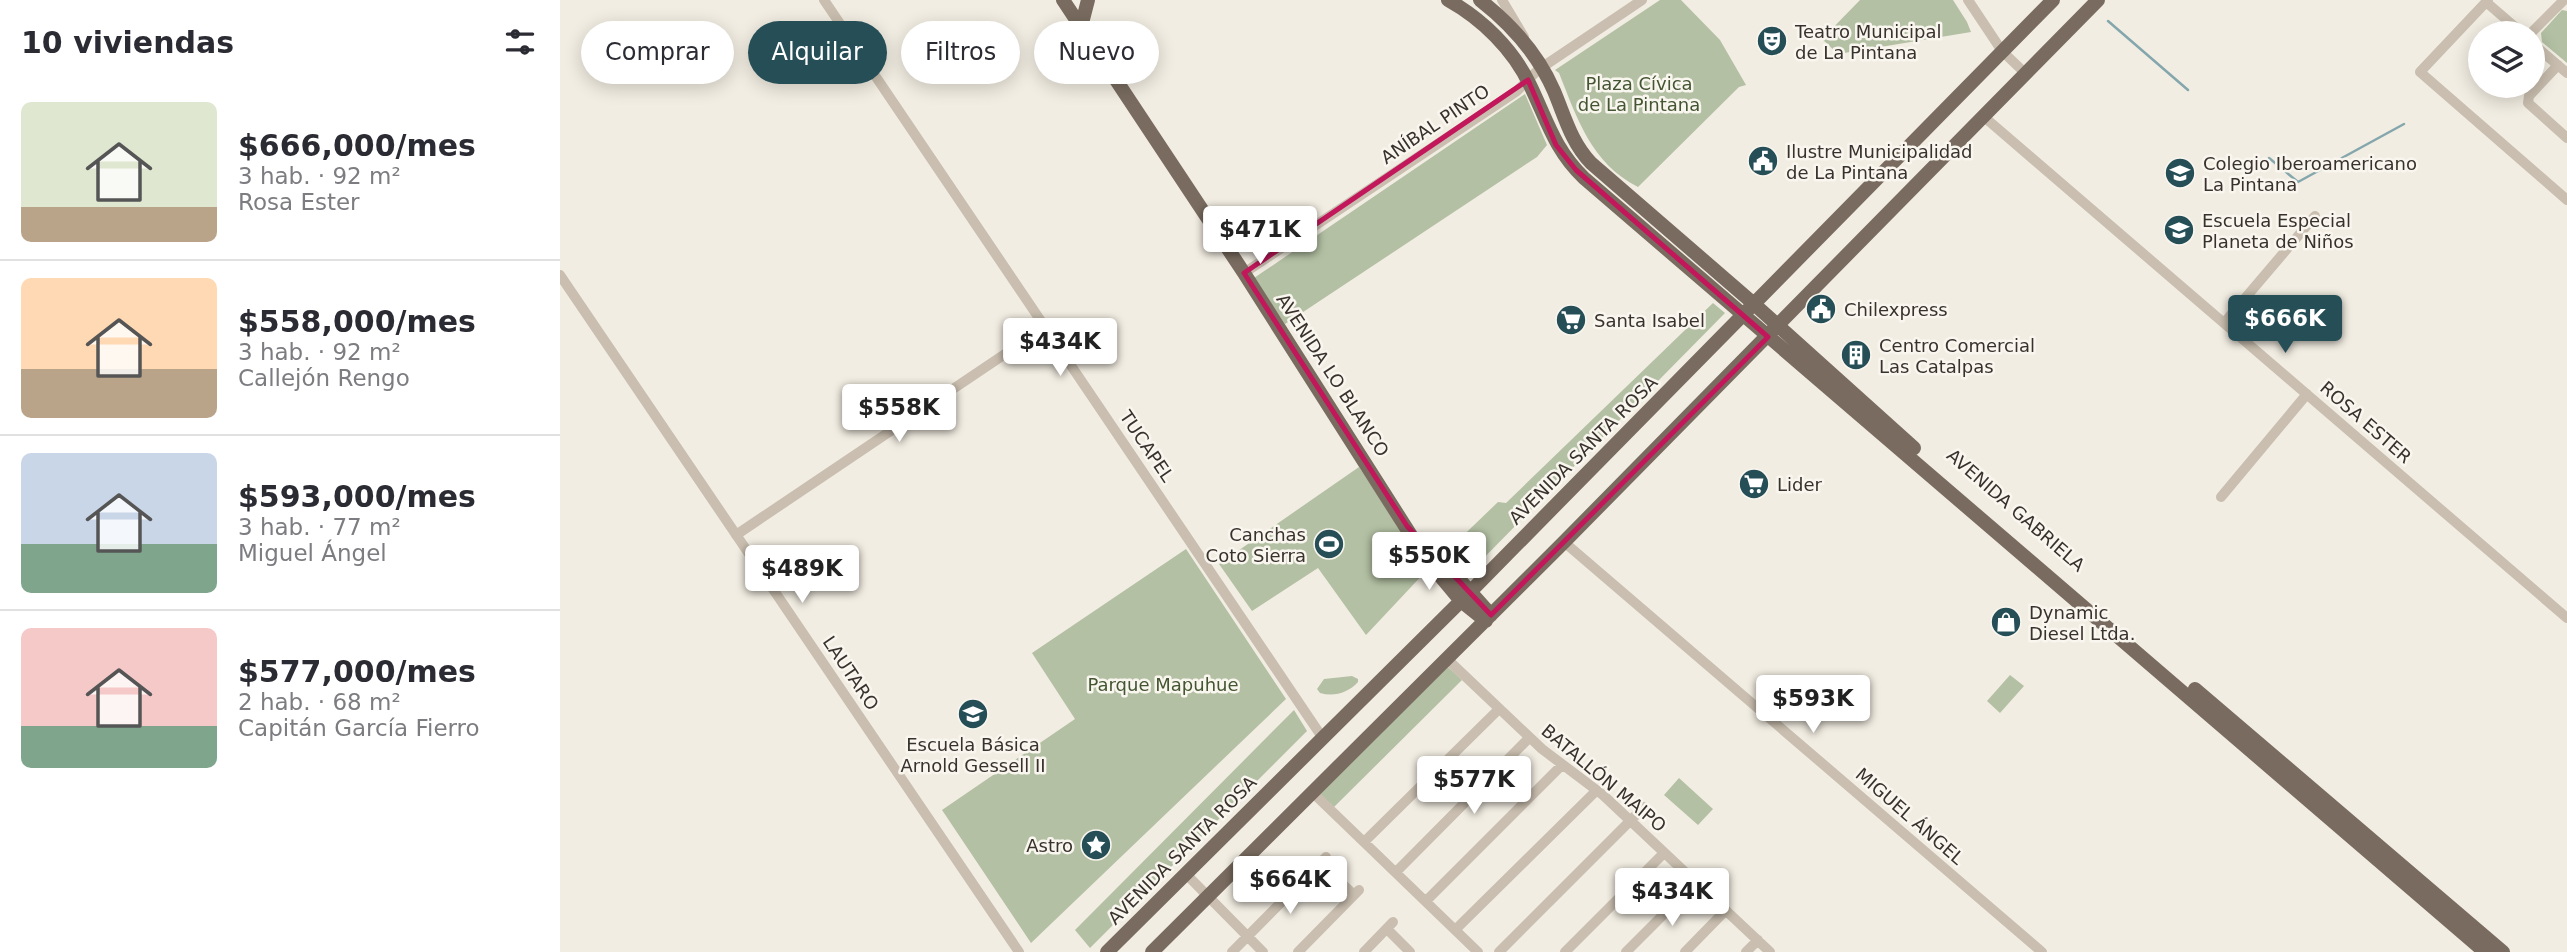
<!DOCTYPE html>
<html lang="es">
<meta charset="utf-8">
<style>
body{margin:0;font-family:"DejaVu Sans",sans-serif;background:#f7f7f7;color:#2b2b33;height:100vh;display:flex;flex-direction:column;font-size:26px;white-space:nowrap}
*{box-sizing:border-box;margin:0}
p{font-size:23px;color:#7c7c81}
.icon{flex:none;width:38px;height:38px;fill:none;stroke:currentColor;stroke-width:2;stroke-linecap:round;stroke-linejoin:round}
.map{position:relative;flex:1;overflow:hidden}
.sheet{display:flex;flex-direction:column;background:#fff;width:560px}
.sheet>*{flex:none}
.guide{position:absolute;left:21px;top:21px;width:665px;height:63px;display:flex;gap:14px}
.controls{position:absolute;left:1908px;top:21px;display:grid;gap:14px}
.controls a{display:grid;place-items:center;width:77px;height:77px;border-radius:50%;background:#fff;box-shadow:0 4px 18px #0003;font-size:35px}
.price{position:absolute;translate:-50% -60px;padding:0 16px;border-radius:7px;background:#fff;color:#222;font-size:23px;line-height:46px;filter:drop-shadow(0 2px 4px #0008)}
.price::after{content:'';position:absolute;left:50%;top:42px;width:21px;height:16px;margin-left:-10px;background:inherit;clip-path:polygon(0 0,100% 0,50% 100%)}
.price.selected{background:#254e57;color:#fff}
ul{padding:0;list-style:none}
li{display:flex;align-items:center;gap:21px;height:175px;padding:0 21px}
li+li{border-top:2px solid #e1e1e2}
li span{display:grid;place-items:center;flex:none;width:196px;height:140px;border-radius:10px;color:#555}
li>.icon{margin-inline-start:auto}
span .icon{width:84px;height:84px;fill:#fffc;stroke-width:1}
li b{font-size:30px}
h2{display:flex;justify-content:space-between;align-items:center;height:84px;padding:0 21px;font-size:30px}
.tag{padding:0 24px;border-radius:32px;background:#fff;box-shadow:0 4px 18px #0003;font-size:24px;line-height:63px}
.tag.selected{background:#254e57;color:#fff}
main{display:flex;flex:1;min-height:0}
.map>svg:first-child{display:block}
.green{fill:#b3c0a3}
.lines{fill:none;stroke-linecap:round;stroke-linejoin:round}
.stream{stroke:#84a6ad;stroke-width:2.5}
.minor{stroke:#c9beaf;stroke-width:10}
.major{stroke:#796b5f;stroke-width:14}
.marked{fill:none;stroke:#c2185b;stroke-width:5;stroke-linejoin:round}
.labels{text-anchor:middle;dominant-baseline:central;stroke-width:5;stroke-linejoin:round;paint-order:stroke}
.poi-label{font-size:18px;fill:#39322c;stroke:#f9f6ef;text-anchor:start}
.park-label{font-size:18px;fill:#445532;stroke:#f9f6ef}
.street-label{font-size:18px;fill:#39322c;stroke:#f9f6ef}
</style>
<main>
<section class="sheet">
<h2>10 viviendas<svg class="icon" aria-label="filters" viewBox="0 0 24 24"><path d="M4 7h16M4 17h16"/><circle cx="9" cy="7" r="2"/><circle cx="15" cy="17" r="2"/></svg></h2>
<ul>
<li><span style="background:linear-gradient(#dfe7d0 75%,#b9a48a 0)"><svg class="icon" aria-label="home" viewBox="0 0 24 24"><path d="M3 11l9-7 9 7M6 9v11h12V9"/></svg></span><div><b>$666,000/mes</b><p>3 hab. · 92 m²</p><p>Rosa Ester</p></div></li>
<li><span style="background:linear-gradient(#ffd9b3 65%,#b9a48a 0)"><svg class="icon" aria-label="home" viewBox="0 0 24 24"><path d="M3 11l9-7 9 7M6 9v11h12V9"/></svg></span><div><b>$558,000/mes</b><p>3 hab. · 92 m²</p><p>Callejón Rengo</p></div></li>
<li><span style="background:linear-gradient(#c9d6e8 65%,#7fa58c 0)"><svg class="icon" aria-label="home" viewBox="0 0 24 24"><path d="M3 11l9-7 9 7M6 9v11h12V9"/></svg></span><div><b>$593,000/mes</b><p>3 hab. · 77 m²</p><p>Miguel Ángel</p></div></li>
<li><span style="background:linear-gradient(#f6c9c9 70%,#7fa58c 0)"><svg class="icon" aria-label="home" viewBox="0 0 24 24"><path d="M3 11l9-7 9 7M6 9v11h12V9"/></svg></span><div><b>$577,000/mes</b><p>2 hab. · 68 m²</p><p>Capitán García Fierro</p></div></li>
</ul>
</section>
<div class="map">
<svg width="2007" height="952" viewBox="0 0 2007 952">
<rect width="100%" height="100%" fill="#f2ede2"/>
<path class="green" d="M1100 0H1121L1160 40 1186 85 1179 87 1078 187C1031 163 1017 118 999 73L995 70Z
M1300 0H1393L1407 22 1411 32 1278 54 1262 39Z
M2002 10 2007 11V63L1982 42 1981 33Z
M965 94 987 145 977 157 725 324 694 278Z
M1153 303 1165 313 907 575 886 552 938 502 946 503Z
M799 467 867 570 806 635 758 568 692 611 659 564Z
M626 549 726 699 471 943 382 810 515 719 472 653Z
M888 667 902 680 774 807 759 794Z
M1450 675 1464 686 1440 713 1427 701Z
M792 676 798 679V682C788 693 774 697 760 693L757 689 764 679Z
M734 710 747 731 530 948 515 930Z
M1119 778 1153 809 1138 825 1104 795Z"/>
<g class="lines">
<path class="stream" d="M1548 21 1628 90
M1709 158 1738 182 1844 124"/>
<path class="minor" d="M264 0 762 737
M942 0 964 37
M1408 0 1442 51 1465 73
M1928 0 1860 72 2007 200
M1926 2 1962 33
M1971 33 2004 0
M1972 43 2007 73
M1998 65 1969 96 1968 103 2007 138
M1423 116 2007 618
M684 273 957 91 978 70 1082 0
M0 275 459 952
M1664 323 1755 216
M1661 497 1747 394
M176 535 485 327
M1004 542 1482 952
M887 659 982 749 1043 795 1210 952
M752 792 918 952
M804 842 939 709
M761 863 794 895
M836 872 969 738
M625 873 703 952
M866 901 1002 765
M827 929 850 952
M895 930 1037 790
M672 952 766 857
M738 952 799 890
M804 952 833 922
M939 952 1084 807
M1005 952 1104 853
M1066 952 1136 882
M1125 952 1166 910
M1186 952 1198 940"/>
<path class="major" d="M503 0 684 273 866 559 901 601 926 621
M888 0C922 19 953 49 970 85 987 120 994 149 1024 178L1925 952
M920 0C952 25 978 54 994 91 1005 117 1011 142 1031 163L1194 304 1354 448
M521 27 528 0
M862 542 889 568 931 615
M1635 689 1943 952
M547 952 910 592 1493 0
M592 952 1004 542 1538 0"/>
</g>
<path class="marked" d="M968 80 996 145 1016 170 1208 337 931 615 847 526 684 273Z"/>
<defs>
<g id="theatre-disc" transform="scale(1.575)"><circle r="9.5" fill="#254e57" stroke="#f9f6ef"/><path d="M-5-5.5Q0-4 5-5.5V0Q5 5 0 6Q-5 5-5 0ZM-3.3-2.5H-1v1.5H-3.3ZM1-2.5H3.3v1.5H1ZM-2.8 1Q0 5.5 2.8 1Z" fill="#fff"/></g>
<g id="civic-disc" transform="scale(1.575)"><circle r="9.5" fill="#254e57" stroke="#f9f6ef"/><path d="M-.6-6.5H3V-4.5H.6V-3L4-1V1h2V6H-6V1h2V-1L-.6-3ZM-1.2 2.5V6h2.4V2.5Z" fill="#fff"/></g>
<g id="school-disc" transform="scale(1.575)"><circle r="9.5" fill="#254e57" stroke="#f9f6ef"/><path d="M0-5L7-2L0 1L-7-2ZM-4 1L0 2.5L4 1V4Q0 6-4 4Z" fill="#fff"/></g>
<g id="supermarket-disc" transform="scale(1.575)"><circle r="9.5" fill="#254e57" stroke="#f9f6ef"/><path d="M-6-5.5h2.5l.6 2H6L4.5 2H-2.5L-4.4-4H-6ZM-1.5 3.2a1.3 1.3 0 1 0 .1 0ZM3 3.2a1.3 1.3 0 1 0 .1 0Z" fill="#fff"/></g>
<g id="building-disc" transform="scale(1.575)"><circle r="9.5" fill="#254e57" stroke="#f9f6ef"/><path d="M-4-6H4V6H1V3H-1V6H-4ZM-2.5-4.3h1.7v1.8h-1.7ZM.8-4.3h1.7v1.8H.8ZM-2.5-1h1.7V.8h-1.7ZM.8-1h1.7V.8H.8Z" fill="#fff"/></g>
<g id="stadium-disc" transform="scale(1.575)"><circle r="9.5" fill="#254e57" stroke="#f9f6ef"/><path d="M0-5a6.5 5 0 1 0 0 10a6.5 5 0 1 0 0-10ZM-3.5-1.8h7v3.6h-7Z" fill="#fff"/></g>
<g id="shop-disc" transform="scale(1.575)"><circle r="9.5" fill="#254e57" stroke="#f9f6ef"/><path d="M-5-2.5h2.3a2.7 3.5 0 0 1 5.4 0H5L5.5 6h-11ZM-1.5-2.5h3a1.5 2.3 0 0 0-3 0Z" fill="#fff"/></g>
<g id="sight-disc" transform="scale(1.575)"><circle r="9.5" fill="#254e57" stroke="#f9f6ef"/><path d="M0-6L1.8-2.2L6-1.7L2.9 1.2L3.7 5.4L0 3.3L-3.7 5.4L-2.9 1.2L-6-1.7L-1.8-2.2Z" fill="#fff"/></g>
</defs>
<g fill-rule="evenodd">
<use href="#theatre-disc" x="1212" y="41"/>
<use href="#civic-disc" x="1203" y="161"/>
<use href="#school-disc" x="1620" y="173"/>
<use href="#school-disc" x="1619" y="230"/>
<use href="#civic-disc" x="1261" y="309"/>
<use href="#supermarket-disc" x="1011" y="320"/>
<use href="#building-disc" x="1296" y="355"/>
<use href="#supermarket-disc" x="1194" y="484"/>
<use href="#stadium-disc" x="769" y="544"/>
<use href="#shop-disc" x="1446" y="622"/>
<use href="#school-disc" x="413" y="714"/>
<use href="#sight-disc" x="536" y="845"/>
</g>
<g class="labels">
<g class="poi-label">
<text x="1235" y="31">Teatro Municipal<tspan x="1235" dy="21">de La Pintana</tspan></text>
<text x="1226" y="151">Ilustre Municipalidad<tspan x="1226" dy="21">de La Pintana</tspan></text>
<text x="1643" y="163">Colegio Iberoamericano<tspan x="1643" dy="21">La Pintana</tspan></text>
<text x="1642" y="220">Escuela Especial<tspan x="1642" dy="21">Planeta de Niños</tspan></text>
<text x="1284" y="309">Chilexpress</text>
<text x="1034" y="320">Santa Isabel</text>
<text x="1319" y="345">Centro Comercial<tspan x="1319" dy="21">Las Catalpas</tspan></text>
<text x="1217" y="484">Lider</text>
<text x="746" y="534" text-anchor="end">Canchas<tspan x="746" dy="21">Coto Sierra</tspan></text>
<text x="1469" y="612">Dynamic<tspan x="1469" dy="21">Diesel Ltda.</tspan></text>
<text x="413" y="744" text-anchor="middle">Escuela Básica<tspan x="413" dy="21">Arnold Gessell II</tspan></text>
<text x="513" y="845" text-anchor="end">Astro</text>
</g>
<g class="park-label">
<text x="1079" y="83">Plaza Cívica<tspan x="1079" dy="21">de La Pintana</tspan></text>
<text x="603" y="684">Parque Mapuhue</text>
</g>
<g class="street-label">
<text transform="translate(875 124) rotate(-34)">ANÍBAL PINTO</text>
<text transform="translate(773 375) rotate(57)">AVENIDA LO BLANCO</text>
<text transform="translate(1806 422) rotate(41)">ROSA ESTER</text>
<text transform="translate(587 446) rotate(56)">TUCAPEL</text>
<text transform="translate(1023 450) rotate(-45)">AVENIDA SANTA ROSA</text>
<text transform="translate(1456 510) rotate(41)">AVENIDA GABRIELA</text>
<text transform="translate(291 673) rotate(56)">LAUTARO</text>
<text transform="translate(1044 778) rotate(40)">BATALLÓN MAIPO</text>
<text transform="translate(1350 816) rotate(41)">MIGUEL ÁNGEL</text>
<text transform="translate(622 850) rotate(-45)">AVENIDA SANTA ROSA</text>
</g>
</g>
</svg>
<div class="controls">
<a><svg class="icon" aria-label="layers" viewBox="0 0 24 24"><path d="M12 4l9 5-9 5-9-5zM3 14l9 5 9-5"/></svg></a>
</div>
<b class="price" style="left:700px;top:266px">$471K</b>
<b class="price selected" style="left:1725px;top:355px">$666K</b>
<b class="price" style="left:500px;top:378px">$434K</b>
<b class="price" style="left:339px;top:444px">$558K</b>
<b class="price" style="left:869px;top:592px">$550K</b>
<b class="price" style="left:242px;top:605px">$489K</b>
<b class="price" style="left:1253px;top:735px">$593K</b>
<b class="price" style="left:914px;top:816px">$577K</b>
<b class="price" style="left:730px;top:916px">$664K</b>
<b class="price" style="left:1112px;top:928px">$434K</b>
<div class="guide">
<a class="tag">Comprar</a>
<a class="tag selected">Alquilar</a>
<a class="tag">Filtros</a>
<a class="tag">Nuevo</a>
</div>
</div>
</main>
